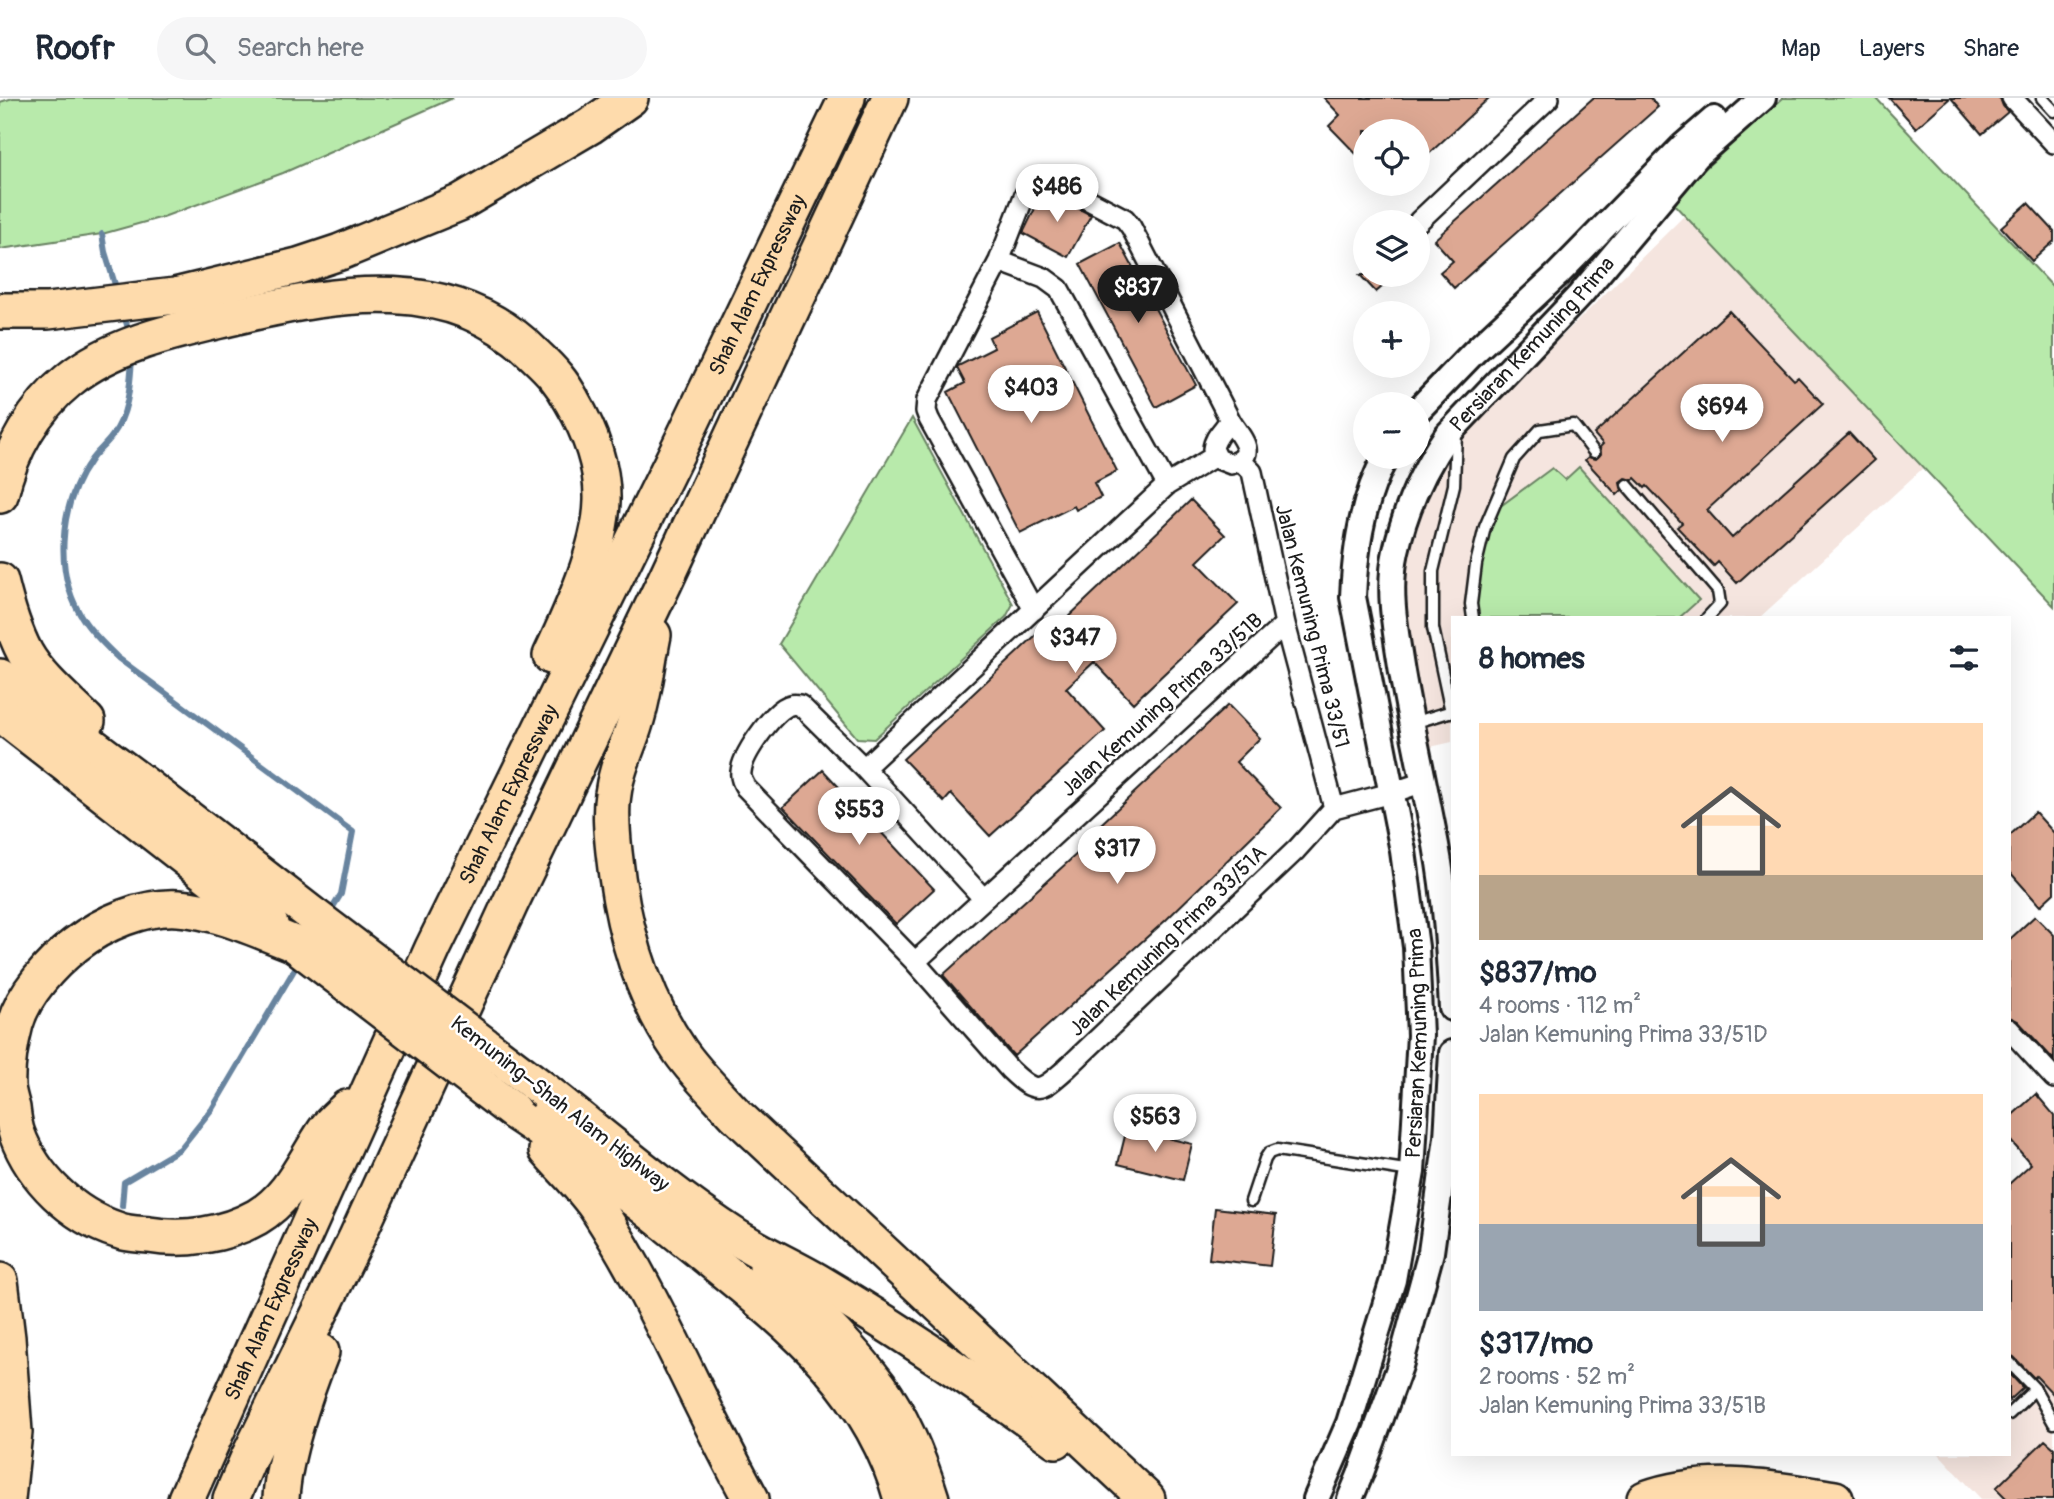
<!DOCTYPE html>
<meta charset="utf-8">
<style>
body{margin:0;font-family:Pangolin,sans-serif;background:#f6f6f7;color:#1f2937;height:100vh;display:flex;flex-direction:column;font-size:26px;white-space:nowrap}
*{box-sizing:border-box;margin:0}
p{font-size:23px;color:#747a83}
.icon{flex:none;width:38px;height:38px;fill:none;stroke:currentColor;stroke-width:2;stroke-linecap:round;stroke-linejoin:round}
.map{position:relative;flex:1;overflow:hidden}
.details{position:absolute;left:1451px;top:518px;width:560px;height:840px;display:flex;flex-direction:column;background:#fff;border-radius:0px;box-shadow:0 7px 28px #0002}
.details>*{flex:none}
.controls{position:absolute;left:1353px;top:21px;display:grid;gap:14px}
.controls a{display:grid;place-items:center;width:77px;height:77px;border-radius:50%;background:#fff;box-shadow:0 7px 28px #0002;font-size:35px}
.price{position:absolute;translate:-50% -60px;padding:0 16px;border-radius:24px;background:#fff;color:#222;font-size:23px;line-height:46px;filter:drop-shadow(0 2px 4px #0008)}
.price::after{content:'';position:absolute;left:50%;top:42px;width:21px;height:16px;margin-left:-10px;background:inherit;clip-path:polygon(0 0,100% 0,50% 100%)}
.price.current{background:#1c1c1c;color:#fff}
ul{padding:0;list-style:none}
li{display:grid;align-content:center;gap:14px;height:371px;padding:0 28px}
li span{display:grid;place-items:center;height:217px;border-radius:0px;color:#555}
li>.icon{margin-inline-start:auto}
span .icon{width:126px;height:126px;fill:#fffc;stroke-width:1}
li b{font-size:30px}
h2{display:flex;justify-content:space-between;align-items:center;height:84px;padding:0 28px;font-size:30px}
header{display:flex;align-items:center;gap:42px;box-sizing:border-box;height:98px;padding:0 35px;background:#fff;border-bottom:2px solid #e0e1e3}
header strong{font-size:33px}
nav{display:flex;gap:38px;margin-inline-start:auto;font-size:24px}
.search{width:490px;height:63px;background:#f6f6f7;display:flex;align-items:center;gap:18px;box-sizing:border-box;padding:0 24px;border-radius:38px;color:#747a83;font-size:26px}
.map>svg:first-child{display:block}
.built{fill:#f5e5df}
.green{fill:#b8eaab;stroke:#6a8364;stroke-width:2}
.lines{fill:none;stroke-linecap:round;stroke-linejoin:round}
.stream{stroke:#68849f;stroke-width:6}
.building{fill:#dda893;stroke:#1c1c1c;stroke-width:2}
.service-casing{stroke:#1c1c1c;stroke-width:15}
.minor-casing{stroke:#1c1c1c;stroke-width:24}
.tertiary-casing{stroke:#1c1c1c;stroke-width:30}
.motorway-casing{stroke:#1c1c1c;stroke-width:40}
.service{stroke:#fff;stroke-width:10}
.minor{stroke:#fff;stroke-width:19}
.tertiary{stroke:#fff;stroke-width:24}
.motorway{stroke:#fedbac;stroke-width:35}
.motorway-bridge-casing{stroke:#1c1c1c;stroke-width:40;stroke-linecap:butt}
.motorway-bridge{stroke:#fedbac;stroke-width:35}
.labels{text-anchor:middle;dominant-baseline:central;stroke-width:5;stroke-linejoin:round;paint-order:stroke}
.street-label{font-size:21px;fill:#1c1c1c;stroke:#fff}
</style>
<header>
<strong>Roofr</strong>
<div class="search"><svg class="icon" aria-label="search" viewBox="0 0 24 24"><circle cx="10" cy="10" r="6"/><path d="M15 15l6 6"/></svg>Search here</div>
<nav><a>Map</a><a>Layers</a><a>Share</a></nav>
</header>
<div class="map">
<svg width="2054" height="1401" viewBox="0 0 2054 1401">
<rect width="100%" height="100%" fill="#fff"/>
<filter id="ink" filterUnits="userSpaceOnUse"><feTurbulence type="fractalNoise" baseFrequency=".0143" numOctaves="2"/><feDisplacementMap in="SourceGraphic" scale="14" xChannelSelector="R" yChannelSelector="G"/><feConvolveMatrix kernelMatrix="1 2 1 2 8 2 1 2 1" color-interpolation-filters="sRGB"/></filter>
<g filter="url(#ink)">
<path class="built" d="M1685 117 1923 370 1759 520H1452V644L1426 650 1410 542 1406 468 1430 391 1463 336Z
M2009 1096 2054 1144V1401H1981L1939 1356H2009Z"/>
<path class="green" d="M13 0H453L283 75 163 119 102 136 0 151V4Z
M1783 0H1876L2054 190V508L1670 102Z
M912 320 1013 506 1006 519 874 641 857 640 779 546Z
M1579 369 1699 502 1679 520H1470L1480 449 1498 410 1552 370 1565 382Z"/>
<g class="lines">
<path class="stream" d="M102 136 105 154 117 193
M123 214 130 237
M132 261C130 287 129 316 112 338 106 347 97 353 91 362 58 408 53 478 85 524 94 537 107 549 118 560L353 734 341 796 330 814
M122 1108 124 1084 180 1051 212 1011 300 862"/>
</g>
<path class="building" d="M1324 0H1489L1418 66V33H1365V65L1329 28 1340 17Z
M1593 0H1650L1658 9 1454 190 1440 174 1453 163 1434 142Z
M1889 0H1950L1916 30Z
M1951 0H2000L2003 8 2008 14 1982 36Z
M1042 96H1051L1091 117 1068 159 1023 135Z
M2028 105 2054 133V143L2032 163 2001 129Z
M1120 145 1196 287 1156 309 1080 166Z
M1360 177H1396L1376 194Z
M1729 213 1794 282 1798 279 1823 306 1707 412 1732 440 1849 335 1874 362 1737 485 1718 464 1714 468 1677 429 1682 425 1647 388 1645 390 1635 380 1633 382 1625 380 1620 384 1622 392 1617 397 1585 362 1588 359 1596 361 1601 356 1600 349 1603 346 1594 336Z
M1037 214 1117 373 1094 385 1101 399 1076 412 1074 408 1020 435 948 294 965 285 957 270 958 268 994 250 989 239Z
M1191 402 1225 437 1197 464 1238 506 1133 605 1094 564 1066 590 1105 633 990 738 951 696 944 704 903 661 1037 536 1043 543Z
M1228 607 1260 640 1236 664 1281 710 1166 822 1014 958 943 877 1090 744 1086 740Z
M823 672 934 791 896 826 783 709Z
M2035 714 2054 735V795L2040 808 2009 773V738Z
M2035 818 2054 837V962L2018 923 2009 919V842Z
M2036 996 2054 1017V1297L2036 1278 2034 1280 2014 1259 2009 1257V1086L2031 1066 2009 1041V1020Z
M1127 1030 1192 1046 1183 1082 1118 1066Z
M1215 1110 1276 1117 1270 1168 1209 1161Z
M2009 1275 2023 1290 2009 1303Z
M2045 1342 2054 1350V1401H2007L1996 1390Z"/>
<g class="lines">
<g class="service-casing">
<path id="service" d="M2042 0 2054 13
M1627 387 1718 493 1720 506 1707 520
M1473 520 1471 506 1476 466 1485 429 1514 361 1540 332 1573 327 1594 354
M1451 614 1433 530V473L1454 387 1456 335
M1413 625 1452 613
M1251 1103 1265 1061 1269 1055 1277 1052 1411 1073
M2009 1264 2035 1291 2054 1325
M2009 1316 2035 1291"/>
</g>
<g class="minor-casing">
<path id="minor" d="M2012 0 2054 45
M1419 123 1549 0
M999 163 1044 180 1059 191 1167 387
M1230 322C1237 336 1262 357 1231 366L1218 361 1213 351C1214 339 1224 332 1230 322Z
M1240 362 1252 374 1285 526 1334 710
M1034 512 929 321 926 313 927 302 999 163 1025 96 1036 83 1054 84 1125 121 1131 129 1230 322
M864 670 1167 387 1215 358
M1334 710 1391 695 1424 684
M983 800 864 670 800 607C794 606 790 606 784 610 770 619 742 657 741 674 740 680 743 685 746 690L915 864 1010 972C1036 997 1040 994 1066 971L1296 752 1334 710
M915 864 1285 526
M2009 931 2054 980"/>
</g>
<g class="tertiary-casing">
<g id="tertiary">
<path d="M1418 312 1474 254 1557 177 1684 47 1714 21"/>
<path id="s1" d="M1452 910C1449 856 1446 801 1436 747 1425 689 1412 632 1402 574 1396 535 1387 493 1396 453 1405 412 1423 372 1447 337L1580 197 1697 58 1763 0"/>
<path id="s2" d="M1316 1401 1349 1325 1393 1182 1412 1074 1420 937 1416 849 1403 753 1353 499C1355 452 1362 400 1386 359"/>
<path d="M1350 1401 1360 1377 1400 1268 1431 1154 1447 1040 1452 955"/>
</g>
</g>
<g class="motorway-casing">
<g id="motorway">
<path d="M0 213H48L175 198 298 168 340 154 459 105 590 28 630 0"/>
<path d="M0 397C10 353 34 310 70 281 116 244 180 232 237 218 340 194 453 174 536 258 552 273 562 284 572 303 589 332 603 368 602 403 601 450 571 515 551 558"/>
<path d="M0 483C6 508 13 532 25 555 39 580 67 603 87 623"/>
<path d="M653 537C647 566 644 597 635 625 628 649 616 670 613 696 610 715 612 735 614 754 621 823 640 895 680 953 696 976 717 996 736 1017L1147 1401"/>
<path d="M0 579 146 688 314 818"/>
<path d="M0 615 270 826"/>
<path d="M295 846C258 832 219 813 178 810 143 808 103 825 75 847 51 866 24 895 15 926 10 945 6 969 7 989 8 996 10 1003 12 1010 13 1018 14 1028 17 1036 33 1080 73 1118 117 1132 127 1136 138 1136 149 1137 184 1143 225 1137 257 1119 291 1099 304 1064 325 1033 331 1024 340 1017 347 1010"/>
<path d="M545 993C607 1042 669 1095 736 1139 763 1156 793 1169 820 1185 901 1233 979 1286 1056 1342"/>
<path d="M513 1013C577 1055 637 1102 696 1150 784 1222 870 1285 902 1401"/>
<path d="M547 1052C564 1072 585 1091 599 1113 658 1204 698 1306 751 1401"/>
<path d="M767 1169C805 1207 846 1244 879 1288 903 1321 919 1362 931 1401"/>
<path d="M0 1183 7 1240 14 1334 7 1401"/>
<path id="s3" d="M186 1401 433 850 680 348 847 0"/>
<path d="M231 1401 249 1359 356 1141 510 806 664 485 890 0"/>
<path d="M281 1401C283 1358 305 1294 321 1254"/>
<path d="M1645 1401C1708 1378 1771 1391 1835 1401"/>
</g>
</g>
<use href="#service" class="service"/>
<use href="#minor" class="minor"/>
<use href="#tertiary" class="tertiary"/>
<use href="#motorway" class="motorway"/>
<g class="motorway-bridge-casing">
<path id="motorway-bridge" d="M314 818 545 993
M295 846 513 1013"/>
</g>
<use href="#motorway-bridge" class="motorway-bridge"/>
</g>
</g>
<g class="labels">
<g class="street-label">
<text stroke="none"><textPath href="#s3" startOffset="1342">Shah Alam Expressway</textPath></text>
<text stroke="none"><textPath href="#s1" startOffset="714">Persiaran Kemuning Prima</textPath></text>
<text transform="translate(1312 528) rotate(76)">Jalan Kemuning Prima 33/51</text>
<text transform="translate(1162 607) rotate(-42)">Jalan Kemuning Prima 33/51B</text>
<text stroke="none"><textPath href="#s3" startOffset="775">Shah Alam Expressway</textPath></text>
<text transform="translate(1168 843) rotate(-44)">Jalan Kemuning Prima 33/51A</text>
<text stroke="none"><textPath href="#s2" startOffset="471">Persiaran Kemuning Prima</textPath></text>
<text transform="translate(560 1006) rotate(38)">Kemuning–Shah Alam Highway</text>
<text stroke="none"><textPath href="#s3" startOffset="208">Shah Alam Expressway</textPath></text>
</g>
</g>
</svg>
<div class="controls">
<a><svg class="icon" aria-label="locate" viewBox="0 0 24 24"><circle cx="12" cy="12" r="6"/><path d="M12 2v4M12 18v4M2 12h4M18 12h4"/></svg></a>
<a><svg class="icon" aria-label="layers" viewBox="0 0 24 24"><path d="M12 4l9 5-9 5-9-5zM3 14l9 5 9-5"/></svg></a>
<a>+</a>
<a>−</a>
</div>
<b class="price" style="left:1057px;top:126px">$486</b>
<b class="price current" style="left:1138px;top:227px">$837</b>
<b class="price" style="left:1031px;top:327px">$403</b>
<b class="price" style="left:1722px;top:346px">$694</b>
<b class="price" style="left:1075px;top:577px">$347</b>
<b class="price" style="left:859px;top:749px">$553</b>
<b class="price" style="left:1117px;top:788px">$317</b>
<b class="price" style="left:1155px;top:1056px">$563</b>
<section class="details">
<h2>8 homes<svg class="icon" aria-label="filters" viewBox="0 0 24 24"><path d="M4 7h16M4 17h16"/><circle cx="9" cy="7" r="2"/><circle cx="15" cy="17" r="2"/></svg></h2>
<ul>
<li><span style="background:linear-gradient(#ffd9b3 70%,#b9a48a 0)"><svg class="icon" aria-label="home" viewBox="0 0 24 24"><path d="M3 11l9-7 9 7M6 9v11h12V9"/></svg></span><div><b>$837/mo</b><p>4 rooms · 112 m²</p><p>Jalan Kemuning Prima 33/51D</p></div></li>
<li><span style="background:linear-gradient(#ffd9b3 60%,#9aa5b1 0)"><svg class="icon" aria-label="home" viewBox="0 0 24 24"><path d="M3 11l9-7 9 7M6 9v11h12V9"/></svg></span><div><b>$317/mo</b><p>2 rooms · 52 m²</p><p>Jalan Kemuning Prima 33/51B</p></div></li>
</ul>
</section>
</div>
